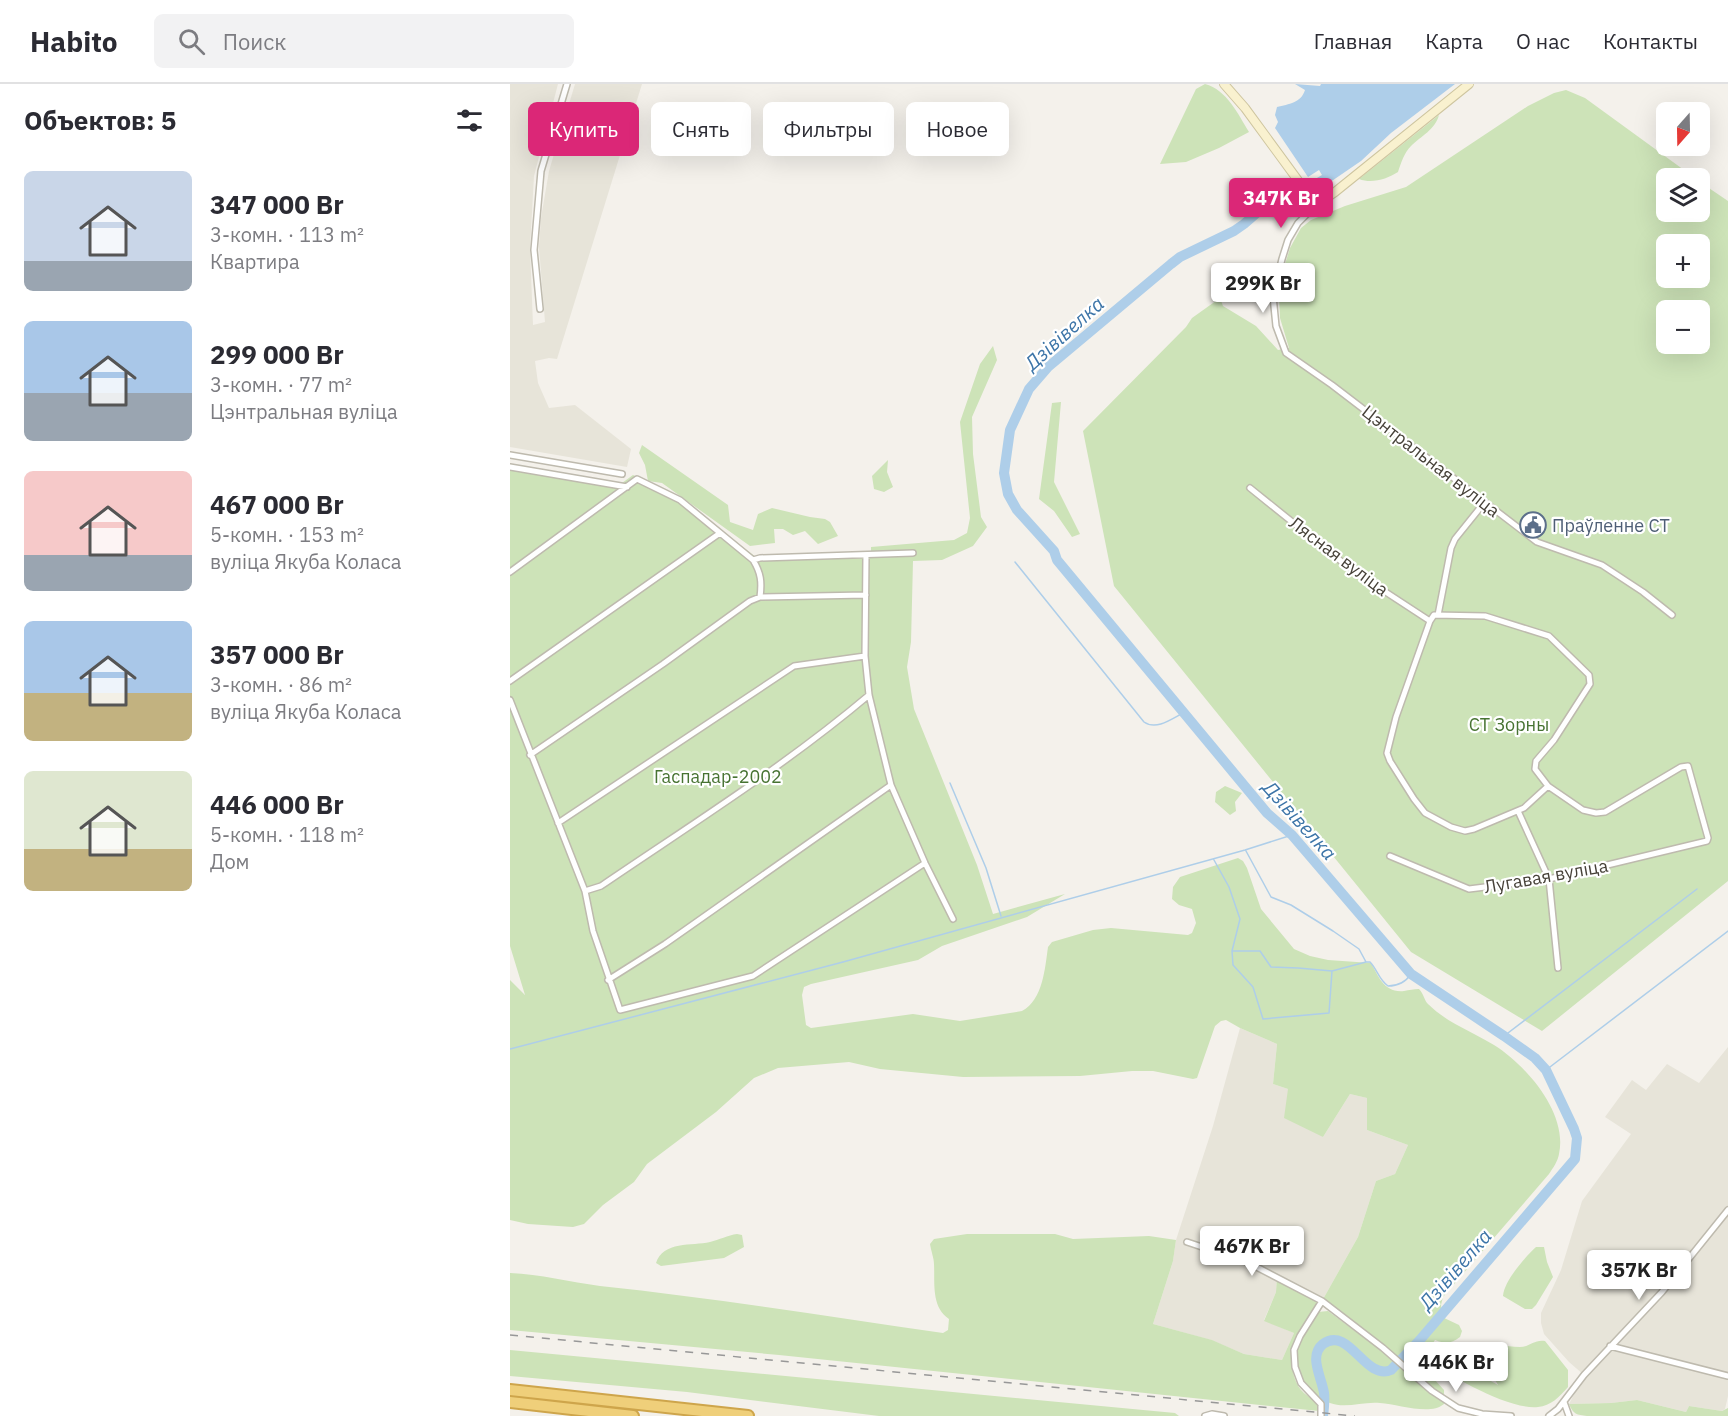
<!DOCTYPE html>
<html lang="ru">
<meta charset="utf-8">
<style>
body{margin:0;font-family:"IBM Plex Sans",sans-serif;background:#f2f2f3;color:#2b2b33;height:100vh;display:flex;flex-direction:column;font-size:22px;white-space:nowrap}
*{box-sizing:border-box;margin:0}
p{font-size:20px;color:#7c7c81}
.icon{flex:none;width:33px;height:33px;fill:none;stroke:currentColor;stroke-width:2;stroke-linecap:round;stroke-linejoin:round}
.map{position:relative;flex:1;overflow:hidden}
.details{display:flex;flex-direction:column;background:#fff;width:510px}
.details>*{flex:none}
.banner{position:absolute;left:18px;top:18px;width:570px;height:54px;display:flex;gap:12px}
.needle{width:39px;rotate:200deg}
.buttons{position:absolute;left:1146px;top:18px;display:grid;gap:12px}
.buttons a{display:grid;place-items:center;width:54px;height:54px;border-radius:9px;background:#fff;box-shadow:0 6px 24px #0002;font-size:30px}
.price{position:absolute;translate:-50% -51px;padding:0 14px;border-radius:6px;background:#fff;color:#222;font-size:20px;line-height:39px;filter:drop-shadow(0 2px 3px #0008)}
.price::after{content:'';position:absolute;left:50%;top:36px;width:18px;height:14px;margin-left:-9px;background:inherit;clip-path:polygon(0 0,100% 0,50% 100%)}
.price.current{background:#db2777;color:#fff}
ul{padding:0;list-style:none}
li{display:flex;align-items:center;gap:18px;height:150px;padding:0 24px}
li span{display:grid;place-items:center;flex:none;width:168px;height:120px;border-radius:9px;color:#555}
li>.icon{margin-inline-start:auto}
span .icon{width:72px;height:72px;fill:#fffc;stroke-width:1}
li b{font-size:26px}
h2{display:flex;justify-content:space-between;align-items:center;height:72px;padding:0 24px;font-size:26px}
.chip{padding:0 21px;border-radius:9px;background:#fff;box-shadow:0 6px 24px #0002;font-size:21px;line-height:54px}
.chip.current{background:#db2777;color:#fff}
header{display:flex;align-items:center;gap:36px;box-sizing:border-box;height:84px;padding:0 30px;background:#fff;border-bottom:2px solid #e1e1e2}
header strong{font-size:28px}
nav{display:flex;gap:33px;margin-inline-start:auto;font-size:21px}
.search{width:420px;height:54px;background:#f2f2f3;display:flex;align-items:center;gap:15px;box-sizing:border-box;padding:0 21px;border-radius:9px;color:#7c7c81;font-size:22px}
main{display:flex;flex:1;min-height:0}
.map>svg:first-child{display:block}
.residential{fill:#e7e4d9}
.green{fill:#cde3b8;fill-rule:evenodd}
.water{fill:#aecee9}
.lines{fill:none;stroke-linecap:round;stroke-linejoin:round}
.stream{stroke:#aecee9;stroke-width:1.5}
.river{stroke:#aecee9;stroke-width:10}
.street-casing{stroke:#bebaae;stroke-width:8}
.secondary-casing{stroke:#cec59f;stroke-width:10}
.highway-casing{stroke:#cea54b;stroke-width:14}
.street{stroke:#fff;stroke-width:5}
.secondary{stroke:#f9f1cf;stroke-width:8}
.highway{stroke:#efcf7a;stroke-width:10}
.rail{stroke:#989898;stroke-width:1.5;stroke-dasharray:8 8;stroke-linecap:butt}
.labels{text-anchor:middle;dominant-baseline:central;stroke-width:4.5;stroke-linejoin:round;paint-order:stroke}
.street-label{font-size:18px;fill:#474239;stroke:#fff}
.service-label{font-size:18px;fill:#4e5e75;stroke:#fff;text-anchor:start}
.park-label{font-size:18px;fill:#477332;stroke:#fff}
.water-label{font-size:20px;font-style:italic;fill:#3d75a8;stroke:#fff}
</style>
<header>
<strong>Habito</strong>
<div class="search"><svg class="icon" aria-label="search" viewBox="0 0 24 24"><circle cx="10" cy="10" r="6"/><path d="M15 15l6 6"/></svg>Поиск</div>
<nav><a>Главная</a><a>Карта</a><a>О нас</a><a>Контакты</a></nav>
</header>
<main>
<section class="details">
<h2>Объектов: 5<svg class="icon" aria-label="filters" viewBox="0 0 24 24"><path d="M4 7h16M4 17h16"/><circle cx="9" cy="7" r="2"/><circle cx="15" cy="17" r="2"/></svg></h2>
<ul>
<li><span style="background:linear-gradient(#c9d6e8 75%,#9aa5b1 0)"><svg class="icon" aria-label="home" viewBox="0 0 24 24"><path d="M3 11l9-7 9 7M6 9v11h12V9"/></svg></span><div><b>347 000 Br</b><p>3-комн. · 113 m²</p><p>Квартира</p></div></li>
<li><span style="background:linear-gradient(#a9c7e8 60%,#9aa5b1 0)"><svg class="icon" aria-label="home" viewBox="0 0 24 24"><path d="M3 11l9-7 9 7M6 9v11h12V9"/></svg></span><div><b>299 000 Br</b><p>3-комн. · 77 m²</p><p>Цэнтральная вуліца</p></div></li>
<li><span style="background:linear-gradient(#f6c9c9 70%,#9aa5b1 0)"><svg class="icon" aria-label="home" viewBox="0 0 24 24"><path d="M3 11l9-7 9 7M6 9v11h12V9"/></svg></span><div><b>467 000 Br</b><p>5-комн. · 153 m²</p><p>вуліца Якуба Коласа</p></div></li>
<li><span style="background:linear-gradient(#a9c7e8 60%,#c2b280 0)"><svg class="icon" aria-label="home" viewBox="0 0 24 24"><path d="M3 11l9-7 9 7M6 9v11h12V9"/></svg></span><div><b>357 000 Br</b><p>3-комн. · 86 m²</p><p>вуліца Якуба Коласа</p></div></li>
<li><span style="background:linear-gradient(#dfe7d0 65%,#c2b280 0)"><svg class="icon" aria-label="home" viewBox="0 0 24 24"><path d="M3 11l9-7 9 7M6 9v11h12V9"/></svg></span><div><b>446 000 Br</b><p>5-комн. · 118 m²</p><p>Дом</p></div></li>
</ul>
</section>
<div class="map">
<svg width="1218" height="1332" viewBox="0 0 1218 1332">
<rect width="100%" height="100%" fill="#f4f1eb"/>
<path class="residential" d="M0 0H48L24 92 20 164 23 241 35 238 29 163 31 134 39 87 65 0H132L47 275 39 274 25 277 28 299 39 324 65 321 121 365 117 383 0 363Z
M730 944 767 960 763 1000 778 1005 813 1053 840 1010 857 1014V1046L898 1061 885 1090 866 1097 848 1153 812 1217 767 1193 766 1208 754 1236 784 1249 772 1276 734 1270 701 1256 643 1240 663 1177 666 1156 703 1042Z
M1218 963V1312L1215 1325 1212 1327 1179 1322 1176 1328 1127 1316 1101 1319 1059 1320 1074 1291 1059 1278 1034 1250 1031 1239V1229L1051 1186 1072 1117 1121 1050 1095 1033 1122 996 1136 1006 1157 980 1189 999Z"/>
<path class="green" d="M695 0C717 6 728 30 739 48L709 64 676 78 650 80 686 5Z
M1056 6 1075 14 1185 94H1156V128H1190V98L1218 117V797L1032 947 901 868 604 502 573 347 676 243 682 234 710 214 713 222 746 242 768 266 779 264 770 234 769 213 771 193 780 164 791 144 801 136 835 122 896 103 1018 22 1044 9ZM1156 160H1190V194H1156ZM1156 226H1190V260H1156Z
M929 31C925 46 911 52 901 62 894 69 891 79 888 88 877 95 862 100 849 95Z
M483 262 487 276 462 333 463 370 471 433 477 443 463 462 432 476 403 477 401 558 397 583 404 625 467 781 483 830 555 810 517 833 432 862 408 876 301 900 294 903 292 911 296 941 301 944 403 930 450 937 512 927C533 916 535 884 538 863L542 858 583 846 601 844 678 851 682 849 686 839 682 825 669 821 662 815 663 803 670 793 728 774 733 777 737 784 751 825 784 865 800 872 818 876 861 879C869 893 874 909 894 907 899 906 904 905 909 905 914 910 914 916 918 920 937 939 963 948 984 961 1016 981 1058 1029 1049 1070 1048 1077 1043 1084 1039 1090L933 1213 931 1221 932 1233 949 1241 952 1247 950 1253C941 1260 936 1260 925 1256L923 1259 927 1267 988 1301 976 1280C980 1253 992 1263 1010 1263 1019 1263 1025 1255 1035 1257L1058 1286V1303C1049 1313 1041 1322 1028 1323 998 1326 943 1292 917 1278L914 1284 934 1306V1320C920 1332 888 1320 870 1319 854 1317 836 1325 820 1319 811 1316 807 1312 801 1306 798 1303 794 1299 791 1296 777 1276 794 1243 808 1228L818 1227 869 1265 872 1264 812 1217 848 1153 866 1097 885 1090 898 1061 857 1046V1014L840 1010 813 1053 774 1034 778 1005 763 1000 767 960 730 944 716 936 711 937 705 942 687 994 683 995 643 987H622L570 992 453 993 370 985 339 978 268 984 244 994 206 1028 137 1080 124 1098 93 1121 74 1140 63 1143 18 1140 0 1136V896L15 911 0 862V380L112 399 123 391 168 413 251 477 361 474V463L444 456 457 449 460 434 450 338 470 280Z
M551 318 544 398 570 450 562 453 544 427 529 415 542 319Z
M132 361 218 421 220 438 243 446 248 430 262 424 300 433 315 435 320 438 328 452 308 460 295 447 283 451 273 445H264L265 459 240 462 152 399 138 397 135 381 129 369Z
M378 376 377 388 383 403 374 408 364 405 362 392Z
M715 702 732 709 725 718 726 727 720 731 705 718 706 708Z
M227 1150 232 1151 234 1163 214 1174 151 1182 146 1179C153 1157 182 1162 200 1158 209 1156 218 1151 227 1150Z
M457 1150H545L563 1155 639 1152 666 1156 663 1177 643 1240 702 1256 734 1270 772 1276 784 1249 754 1237 766 1208 767 1193 810 1219 783 1262C780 1277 782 1298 794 1309 801 1315 808 1317 809 1327L269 1271 0 1246V1189C30 1190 60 1198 90 1202 205 1214 319 1233 433 1249L438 1246 439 1235C421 1223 425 1199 424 1180 424 1174 421 1167 420 1160L424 1155Z
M1026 1163H1034L1037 1178 1043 1193 1026 1221 1022 1225H1015L993 1212C994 1197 1015 1173 1026 1163Z
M0 1266 665 1329 669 1332H369L177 1308 0 1292Z
M1127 1316 1176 1328 1179 1322 1212 1327 1218 1324V1332H1077C1067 1331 1063 1330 1059 1320L1101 1319Z"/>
<path class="water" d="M785 0 810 2 811 0H945L881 49 851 77 813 103H807L800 98 812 91 809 86 798 93 765 44 768 38 765 31 767 23C779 20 791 19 795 6Z"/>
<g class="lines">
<path class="stream" d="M505 478 634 638C647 647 663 634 675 628
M440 699 476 784 491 832
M736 767 761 813 781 821 823 847 849 865 856 878H860C867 885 869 896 878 902 888 902 895 899 901 890
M704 776 719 803 730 835 722 867 723 881 743 903 753 935 819 929 822 887 856 878
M723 867H750L761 883 788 884 822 887
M994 952 1187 805
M0 965 333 878 735 766 782 751
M1036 986 1218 847"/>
<path class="river" d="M784 104 764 114 734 140 724 147 670 173 661 180 538 283 519 305 500 346 494 389 498 410 507 426 544 467 547 476 757 729 782 751 901 890 994 952 1025 974 1036 986 1064 1045 1067 1054 1065 1075 909 1257 881 1286C855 1297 839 1241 813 1260 798 1272 812 1294 814 1309 815 1316 814 1324 813 1332"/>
<g class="street-casing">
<path id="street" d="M806 121 788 139 778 156 772 175 763 212 766 242 776 269 822 301 1027 458 1092 481 1133 508 1162 531
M30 225 24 166 31 87 57 0
M0 371 112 390
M0 383 117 403
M740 404 842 486 920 537
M356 471 355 572 359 611 381 701 415 779 443 835
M243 476 250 474 403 469
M0 488 127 395 170 416 243 476C251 489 252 498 250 513
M928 531 941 464 945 455 974 419
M0 597 210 449
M0 616 75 807 83 847 110 926 243 892 415 779
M20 671 153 580 240 517 250 513 356 511
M1008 727 1039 795 1048 884
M48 739 284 582 355 572
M880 772 959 805 1039 795 1197 757 1198 754 1178 682 1171 683 1095 728 1086 729 1073 726 1038 702 1025 685 1026 677 1044 656 1080 600 1079 591 1039 552 975 532 924 531 920 537 886 633 877 669 880 677 904 715 915 729 941 743 955 747 964 745 1014 724 1038 702
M75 807 91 802C182 740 275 682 359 611
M98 896 155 860 381 701
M677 1158 737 1178 812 1217 873 1264 922 1307 948 1324 972 1330 1001 1332
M1100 1262 1218 1292
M1054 1318 1059 1332
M695 1332 702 1330 714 1332
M811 1332V1320L791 1299 785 1283 784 1266 790 1252 812 1217
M1039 1332 1048 1325 1074 1291 1152 1208 1218 1126"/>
</g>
<g class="secondary-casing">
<path id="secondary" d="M714 0 735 24 806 121 825 108 959 0"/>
</g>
<g class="highway-casing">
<path id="highway" d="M0 1306 238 1332
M0 1318 123 1332"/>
</g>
<use href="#street" class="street"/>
<use href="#secondary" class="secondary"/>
<use href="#highway" class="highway"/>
<path class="rail" d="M0 1251 845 1332"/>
</g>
<defs>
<g id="civic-ring" transform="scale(1.35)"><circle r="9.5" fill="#fff" stroke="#5c6f8a" stroke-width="1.5"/><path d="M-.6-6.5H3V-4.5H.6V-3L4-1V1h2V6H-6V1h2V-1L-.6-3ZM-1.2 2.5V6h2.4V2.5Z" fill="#5c6f8a"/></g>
</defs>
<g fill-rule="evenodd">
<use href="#civic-ring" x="1023" y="441"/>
</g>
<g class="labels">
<g class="street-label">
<text transform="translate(921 377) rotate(38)">Цэнтральная вуліца</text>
<text transform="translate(829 472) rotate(37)">Лясная вуліца</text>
<text transform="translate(1036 792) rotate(-10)">Лугавая вуліца</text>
</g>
<g class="service-label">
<text x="1042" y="441">Праўленне СТ</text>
</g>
<g class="park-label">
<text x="999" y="640">СТ Зорны</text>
<text x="208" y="692">Гаспадар-2002</text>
</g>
<g class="water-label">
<text transform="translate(554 249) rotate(-42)">Дзівівелка</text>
<text transform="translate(790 736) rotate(48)">Дзівівелка</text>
<text transform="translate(945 1185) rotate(-49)">Дзівівелка</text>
</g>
</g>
</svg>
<div class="buttons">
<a><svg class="needle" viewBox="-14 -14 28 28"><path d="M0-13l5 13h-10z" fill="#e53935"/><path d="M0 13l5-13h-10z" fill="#7c7c81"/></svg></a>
<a><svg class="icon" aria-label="layers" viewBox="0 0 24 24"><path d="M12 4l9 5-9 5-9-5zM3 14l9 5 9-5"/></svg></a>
<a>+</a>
<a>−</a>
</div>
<b class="price current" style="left:771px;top:145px">347K Br</b>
<b class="price" style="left:753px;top:230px">299K Br</b>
<b class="price" style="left:742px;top:1193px">467K Br</b>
<b class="price" style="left:1129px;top:1217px">357K Br</b>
<b class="price" style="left:946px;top:1309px">446K Br</b>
<div class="banner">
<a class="chip current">Купить</a>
<a class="chip">Снять</a>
<a class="chip">Фильтры</a>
<a class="chip">Новое</a>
</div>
</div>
</main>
